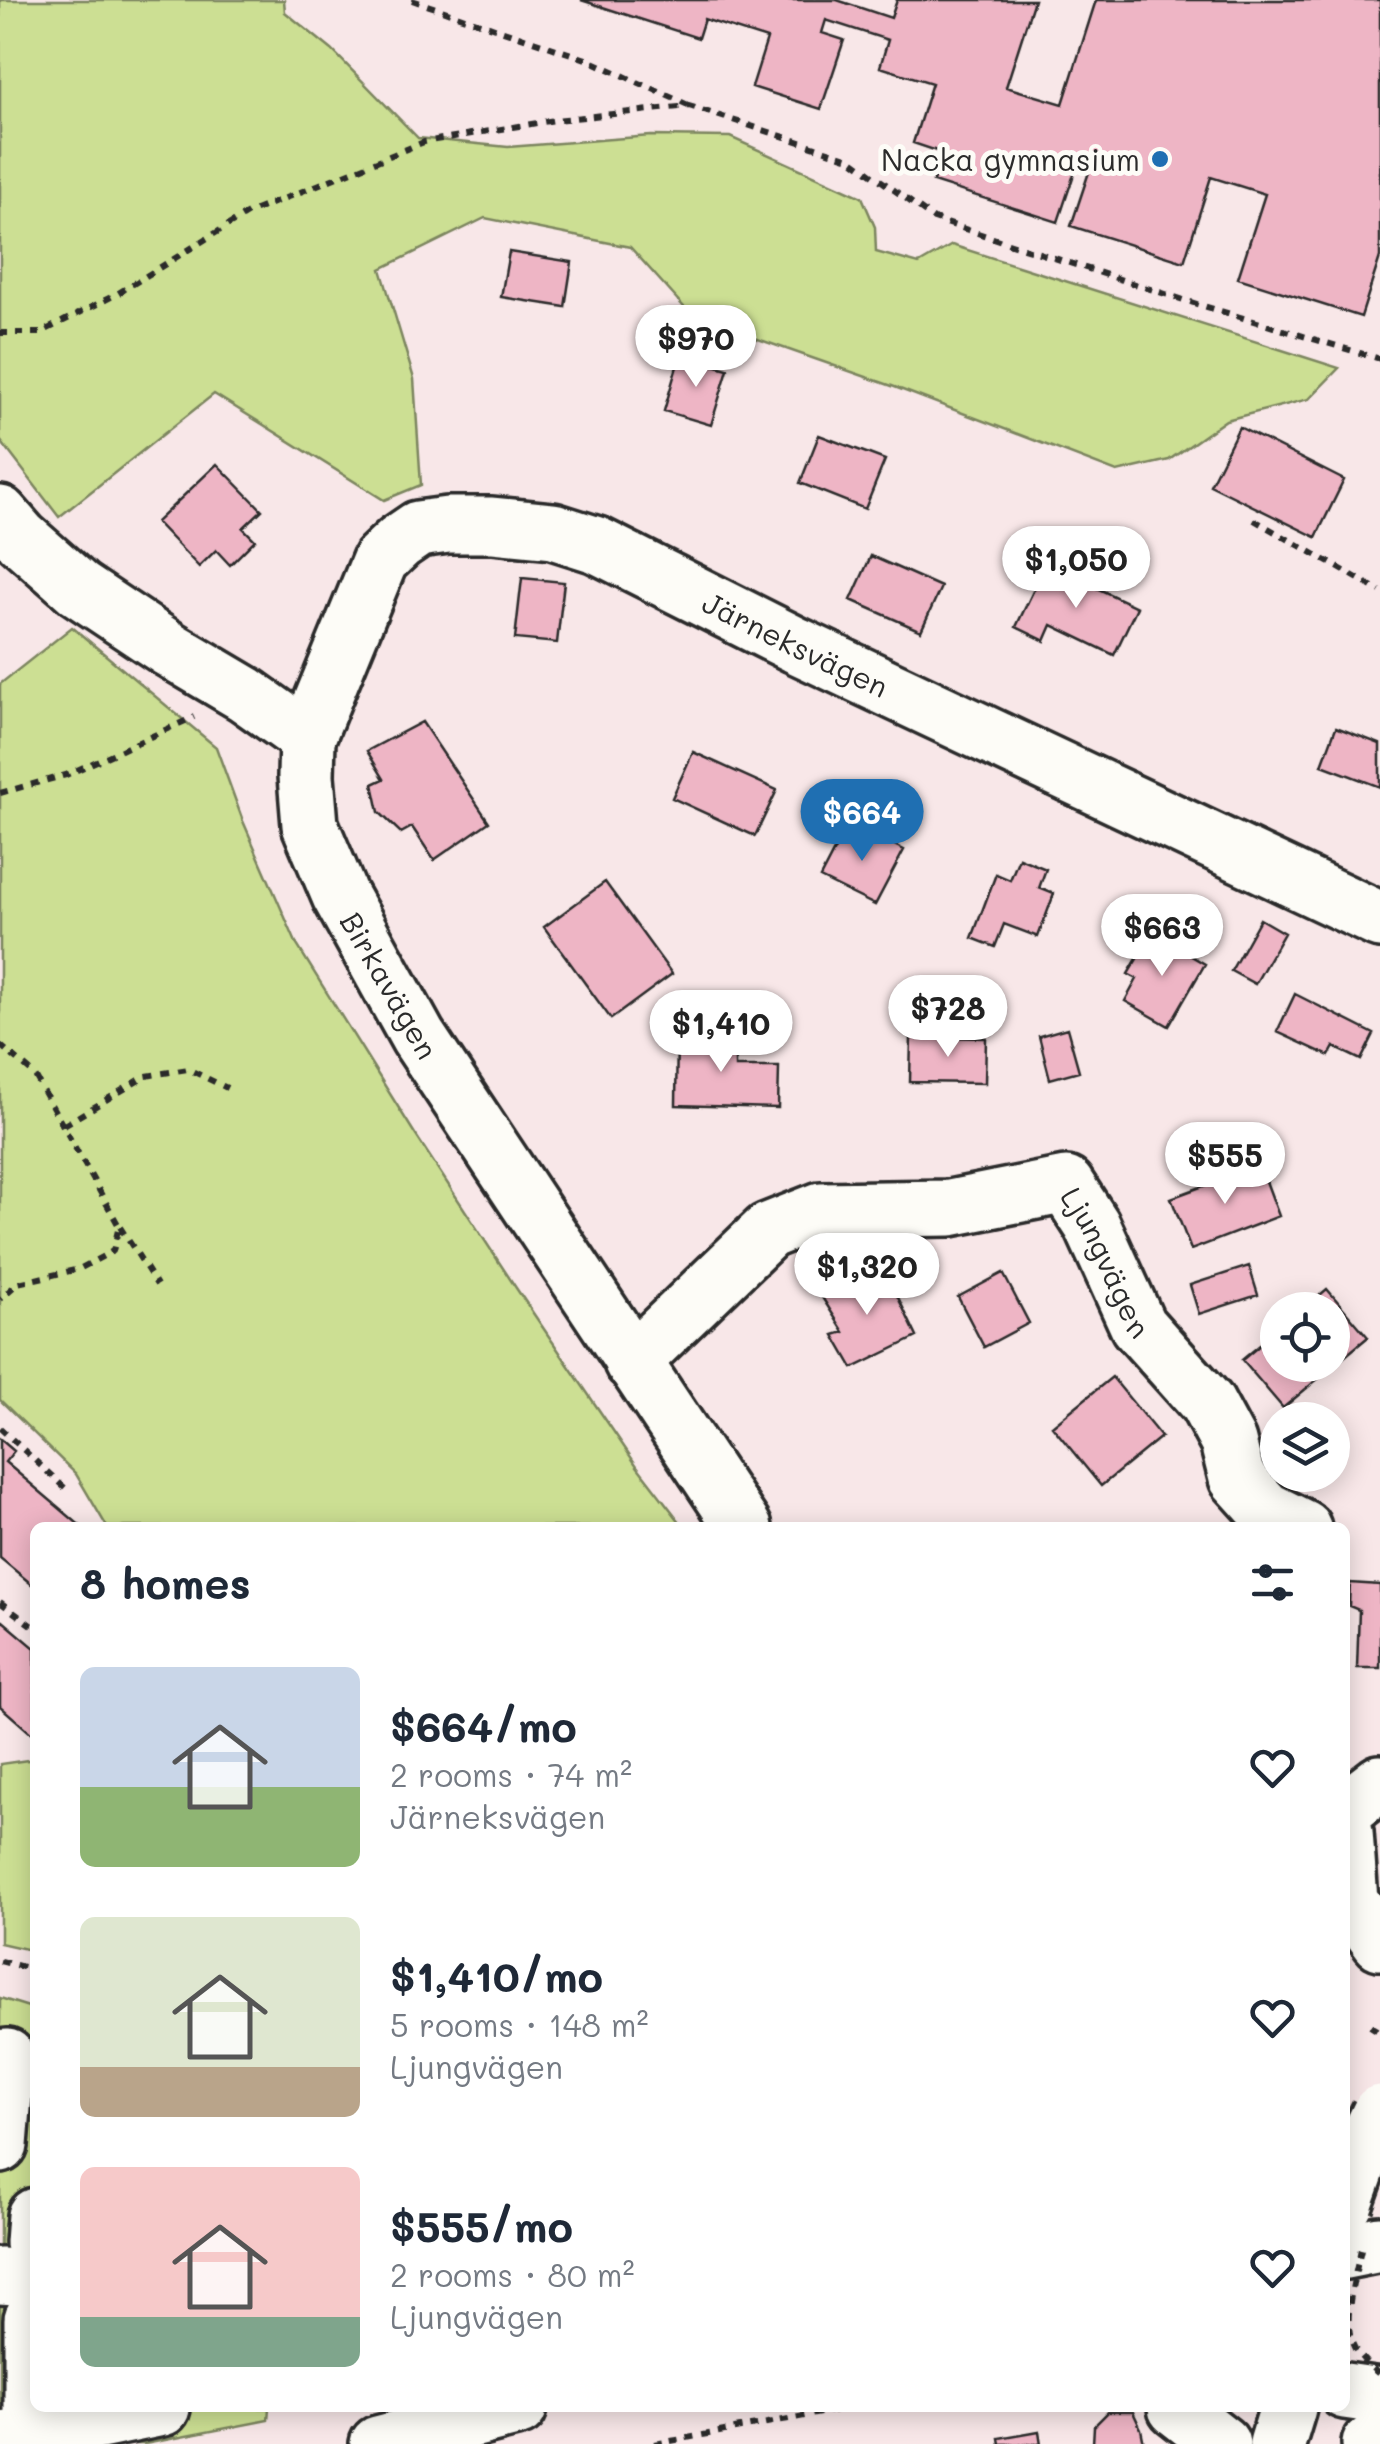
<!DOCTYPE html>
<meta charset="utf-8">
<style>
body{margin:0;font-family:Mali,sans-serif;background:#f6f6f7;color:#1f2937;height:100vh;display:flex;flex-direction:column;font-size:38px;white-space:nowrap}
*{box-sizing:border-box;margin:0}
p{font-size:32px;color:#747a83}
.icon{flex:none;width:55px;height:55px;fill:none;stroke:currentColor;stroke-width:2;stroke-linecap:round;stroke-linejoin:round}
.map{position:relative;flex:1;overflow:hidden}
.drawer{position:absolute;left:30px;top:1522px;width:1320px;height:890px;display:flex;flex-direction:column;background:#fff;border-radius:15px;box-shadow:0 5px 25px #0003}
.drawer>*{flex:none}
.fabs{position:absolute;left:1260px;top:1292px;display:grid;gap:20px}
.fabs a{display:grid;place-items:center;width:90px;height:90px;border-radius:50%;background:#fff;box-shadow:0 5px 25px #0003;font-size:50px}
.price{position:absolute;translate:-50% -85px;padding:0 22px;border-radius:35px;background:#fff;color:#222;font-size:32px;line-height:65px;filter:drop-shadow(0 2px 5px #0008)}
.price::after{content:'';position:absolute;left:50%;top:60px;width:30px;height:22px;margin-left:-15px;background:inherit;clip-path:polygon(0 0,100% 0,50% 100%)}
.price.on{background:#1f6fb2;color:#fff}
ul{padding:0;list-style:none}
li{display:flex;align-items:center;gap:30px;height:250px;padding:0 50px}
li span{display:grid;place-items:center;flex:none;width:280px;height:200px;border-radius:15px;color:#555}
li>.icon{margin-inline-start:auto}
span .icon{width:120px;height:120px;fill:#fffc;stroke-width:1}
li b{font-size:42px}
h2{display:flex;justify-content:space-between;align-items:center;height:120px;padding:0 50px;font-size:42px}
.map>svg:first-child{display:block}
.green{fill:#ccdf93;stroke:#7c855f;stroke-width:2.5}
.building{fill:#eeb5c5;stroke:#2b2b2b;stroke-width:2.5}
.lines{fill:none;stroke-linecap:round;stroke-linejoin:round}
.minor-casing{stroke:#2b2b2b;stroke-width:62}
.major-casing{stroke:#2b2b2b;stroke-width:62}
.path{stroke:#2b2b2b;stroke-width:6;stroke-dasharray:8 8;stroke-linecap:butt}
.minor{stroke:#fdfcf7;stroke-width:55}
.major{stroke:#fdfcf7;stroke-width:55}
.major-bridge-casing{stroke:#2b2b2b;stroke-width:62;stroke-linecap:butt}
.path-bridge{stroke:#2b2b2b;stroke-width:6;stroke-dasharray:8 8;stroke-linecap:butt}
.major-bridge{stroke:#fdfcf7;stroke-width:55}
.poi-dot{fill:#1f6fb2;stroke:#fdfcf7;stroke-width:4}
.labels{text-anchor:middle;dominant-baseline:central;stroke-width:10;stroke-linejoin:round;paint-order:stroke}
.poi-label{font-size:30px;fill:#2b2b2b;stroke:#fdfcf7;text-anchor:end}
.street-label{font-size:30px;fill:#2b2b2b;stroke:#fdfcf7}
</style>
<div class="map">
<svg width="1380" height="2444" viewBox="0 0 1380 2444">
<rect width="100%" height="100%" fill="#f8e7e8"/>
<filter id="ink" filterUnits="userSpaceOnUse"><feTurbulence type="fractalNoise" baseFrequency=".01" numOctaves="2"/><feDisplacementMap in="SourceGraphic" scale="20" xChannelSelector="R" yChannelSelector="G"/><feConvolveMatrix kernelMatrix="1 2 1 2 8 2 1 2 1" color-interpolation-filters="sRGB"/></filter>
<g filter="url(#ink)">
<path class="green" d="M0 0H284L285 12 332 50 418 138 508 147 651 136 730 137 862 197 875 227 876 252 919 264 952 245 1339 368 1309 399 1226 420 1169 460 1117 472 892 386 692 316 630 247 485 218 381 269 414 379 421 485 384 500 214 394 59 517 0 440Z
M72 627 216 747 243 821 297 945 415 1134 516 1288 637 1466 684 1527H107L76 1474 0 1400V684Z
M35 1759V1951L0 1943V1764Z
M0 1998 35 2009V2408H269L268 2420 145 2444H0Z"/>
<path class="building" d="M581 0H837L891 18 897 0H1034L1006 87 1063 104 1096 0H1380V257L1361 317 1238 278 1265 194 1211 177 1184 262 1071 226 1090 169 1077 165 1058 222 933 182 943 153 913 143 932 83 880 67 888 40 826 20 822 33 844 40 821 109 752 87 767 39 704 19 698 38Z
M509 252 572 262 565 307 501 297Z
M680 356 728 369 711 425 664 411Z
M1239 427 1344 480 1316 537 1210 485Z
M819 435 885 460 865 509 800 483Z
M217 464 262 510 243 528 255 540 230 565 216 550 199 567 156 522Z
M871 556 941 587 921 631 851 600Z
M1046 564 1137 607 1114 655 1052 625 1045 641 1016 627Z
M522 578 564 582 557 643 515 639Z
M422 722 489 822 434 860 412 827 401 833 379 812 373 784 384 779 367 751Z
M1336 727 1380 744V787L1322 765Z
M693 752 777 790 755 836 672 798Z
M849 822 904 850 875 905 820 878Z
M1019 858 1046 869 1039 888 1054 894 1038 937 1004 924 995 947 972 938 996 874 1010 880Z
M605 882 672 974 611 1019 544 927Z
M1260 919 1284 933 1255 984 1231 971Z
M1152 933 1205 964 1169 1026 1125 1001 1137 979 1128 974Z
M1295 994 1374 1034 1361 1060 1334 1047 1329 1056 1277 1032Z
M1067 1028 1079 1071 1050 1079 1039 1036Z
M677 1034 735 1035V1067H779L778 1108 676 1105Z
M911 1036 986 1038 985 1083 910 1082Z
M1260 1165 1279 1216 1191 1250 1171 1198Z
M1249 1266 1258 1295 1199 1314 1190 1285Z
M865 1268 877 1292 892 1285 917 1337 853 1368 834 1335 844 1332 818 1291Z
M1003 1273 1029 1323 984 1347 958 1297Z
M1327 1289 1368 1337 1283 1408 1242 1360 1278 1330V1365H1332V1310H1302Z
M1112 1377 1161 1437 1101 1486 1052 1426Z
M0 1439 14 1451 5 1462 83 1528H35V1587L0 1558Z
M1350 1583 1380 1585V1668H1357L1359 1610 1349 1606Z
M3 1621 35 1648V1733L33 1735 0 1706V1624Z
M1108 2412H1133L1141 2429 1144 2444H1093L1094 2426Z
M1039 2431 1041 2444H1000L999 2438Z"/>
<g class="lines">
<g class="minor-casing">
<g id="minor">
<path d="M0 514 21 538 79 589 169 649 245 694 307 738"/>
<path id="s1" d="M632 1362 768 1231 821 1210 950 1208 1066 1185 1092 1225 1138 1326 1207 1403 1228 1442 1237 1478 1265 1509 1303 1528"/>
<path id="s2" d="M744 1528 418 1037 340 896 310 825 306 776 307 738 380 560 399 542 418 529 448 525H492L553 531 597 545 796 645 1380 920"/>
<path d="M1345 1810 1380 1783"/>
<path d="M1345 1832 1350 1901 1380 1942"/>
<path d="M0 2145 7 2057"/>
<path d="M33 2243 35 2216"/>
<path d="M0 2276 35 2278"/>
<path d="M1176 2408 1222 2444"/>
<path d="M32 2435V2319"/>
<path d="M0 2439 32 2435 162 2408"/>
</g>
</g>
<g class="major-casing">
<path id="major" d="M1345 2251 1380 2244
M1345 2391 1380 2396
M378 2444 519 2408
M1277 2444 1288 2408
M1370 2444 1380 2441"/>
</g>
<path class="path" d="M412 0 589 60 688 105
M0 333H40L117 294 248 213 424 142 555 120 689 106 850 158 934 219 1187 301 1380 359
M1254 520 1380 591
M0 793 66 775 194 717
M0 1045 34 1074 119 1226 113 1251 79 1269 18 1283 0 1299
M64 1125 146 1076 188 1069 227 1088
M120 1227 157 1285
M0 1428 67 1490
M0 1602 35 1628
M0 1961 35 1970
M1370 2026 1380 2032
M655 2444 847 2408"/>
<use href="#minor" class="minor"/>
<use href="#major" class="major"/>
<g class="major-bridge-casing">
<path id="major-bridge" d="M1345 2203 1368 2138 1380 2113"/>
</g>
<path class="path-bridge" d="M1361 2249C1355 2277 1339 2327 1357 2352 1363 2360 1372 2368 1380 2375"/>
<use href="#major-bridge" class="major-bridge"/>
</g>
</g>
<circle class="poi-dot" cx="1160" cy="159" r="10"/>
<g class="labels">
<g class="poi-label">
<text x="1140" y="159">Nacka gymnasium</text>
</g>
<g class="street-label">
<text stroke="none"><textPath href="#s2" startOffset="1560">Järneksvägen</textPath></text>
<text transform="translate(390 985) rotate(60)">Birkavägen</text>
<text stroke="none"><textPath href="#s1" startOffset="580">Ljungvägen</textPath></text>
</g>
</g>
</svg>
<div class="fabs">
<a><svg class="icon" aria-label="locate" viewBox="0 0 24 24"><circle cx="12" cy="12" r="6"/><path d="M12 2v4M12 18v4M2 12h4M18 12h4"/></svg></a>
<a><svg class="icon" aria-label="layers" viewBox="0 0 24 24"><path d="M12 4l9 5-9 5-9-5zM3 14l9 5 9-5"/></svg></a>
</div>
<b class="price" style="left:696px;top:390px">$970</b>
<b class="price" style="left:1076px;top:611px">$1,050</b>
<b class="price on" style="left:862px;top:864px">$664</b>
<b class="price" style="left:1162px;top:979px">$663</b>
<b class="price" style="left:948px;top:1060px">$728</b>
<b class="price" style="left:721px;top:1075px">$1,410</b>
<b class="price" style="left:1225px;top:1207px">$555</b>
<b class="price" style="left:867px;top:1318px">$1,320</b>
<section class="drawer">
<h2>8 homes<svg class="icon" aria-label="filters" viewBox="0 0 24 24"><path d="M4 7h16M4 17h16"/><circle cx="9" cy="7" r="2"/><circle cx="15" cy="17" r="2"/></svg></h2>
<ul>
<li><span style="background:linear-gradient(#c9d6e8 60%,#8fb573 0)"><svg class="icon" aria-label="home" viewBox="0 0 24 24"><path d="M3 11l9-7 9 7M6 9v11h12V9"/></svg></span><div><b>$664/mo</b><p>2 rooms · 74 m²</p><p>Järneksvägen</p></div><svg class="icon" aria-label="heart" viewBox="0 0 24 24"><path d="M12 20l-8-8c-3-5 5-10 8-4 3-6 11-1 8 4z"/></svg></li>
<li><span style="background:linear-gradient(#dfe7d0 75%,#b9a48a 0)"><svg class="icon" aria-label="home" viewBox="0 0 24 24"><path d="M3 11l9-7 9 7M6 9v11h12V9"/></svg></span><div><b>$1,410/mo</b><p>5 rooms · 148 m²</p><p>Ljungvägen</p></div><svg class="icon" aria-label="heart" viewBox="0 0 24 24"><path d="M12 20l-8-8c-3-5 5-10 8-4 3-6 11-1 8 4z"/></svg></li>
<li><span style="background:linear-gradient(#f6c9c9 75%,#7fa58c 0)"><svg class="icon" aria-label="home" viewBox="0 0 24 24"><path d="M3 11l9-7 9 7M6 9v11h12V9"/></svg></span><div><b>$555/mo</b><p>2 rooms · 80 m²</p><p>Ljungvägen</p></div><svg class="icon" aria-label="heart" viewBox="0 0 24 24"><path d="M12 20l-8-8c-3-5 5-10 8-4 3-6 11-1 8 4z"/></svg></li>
</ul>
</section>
</div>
